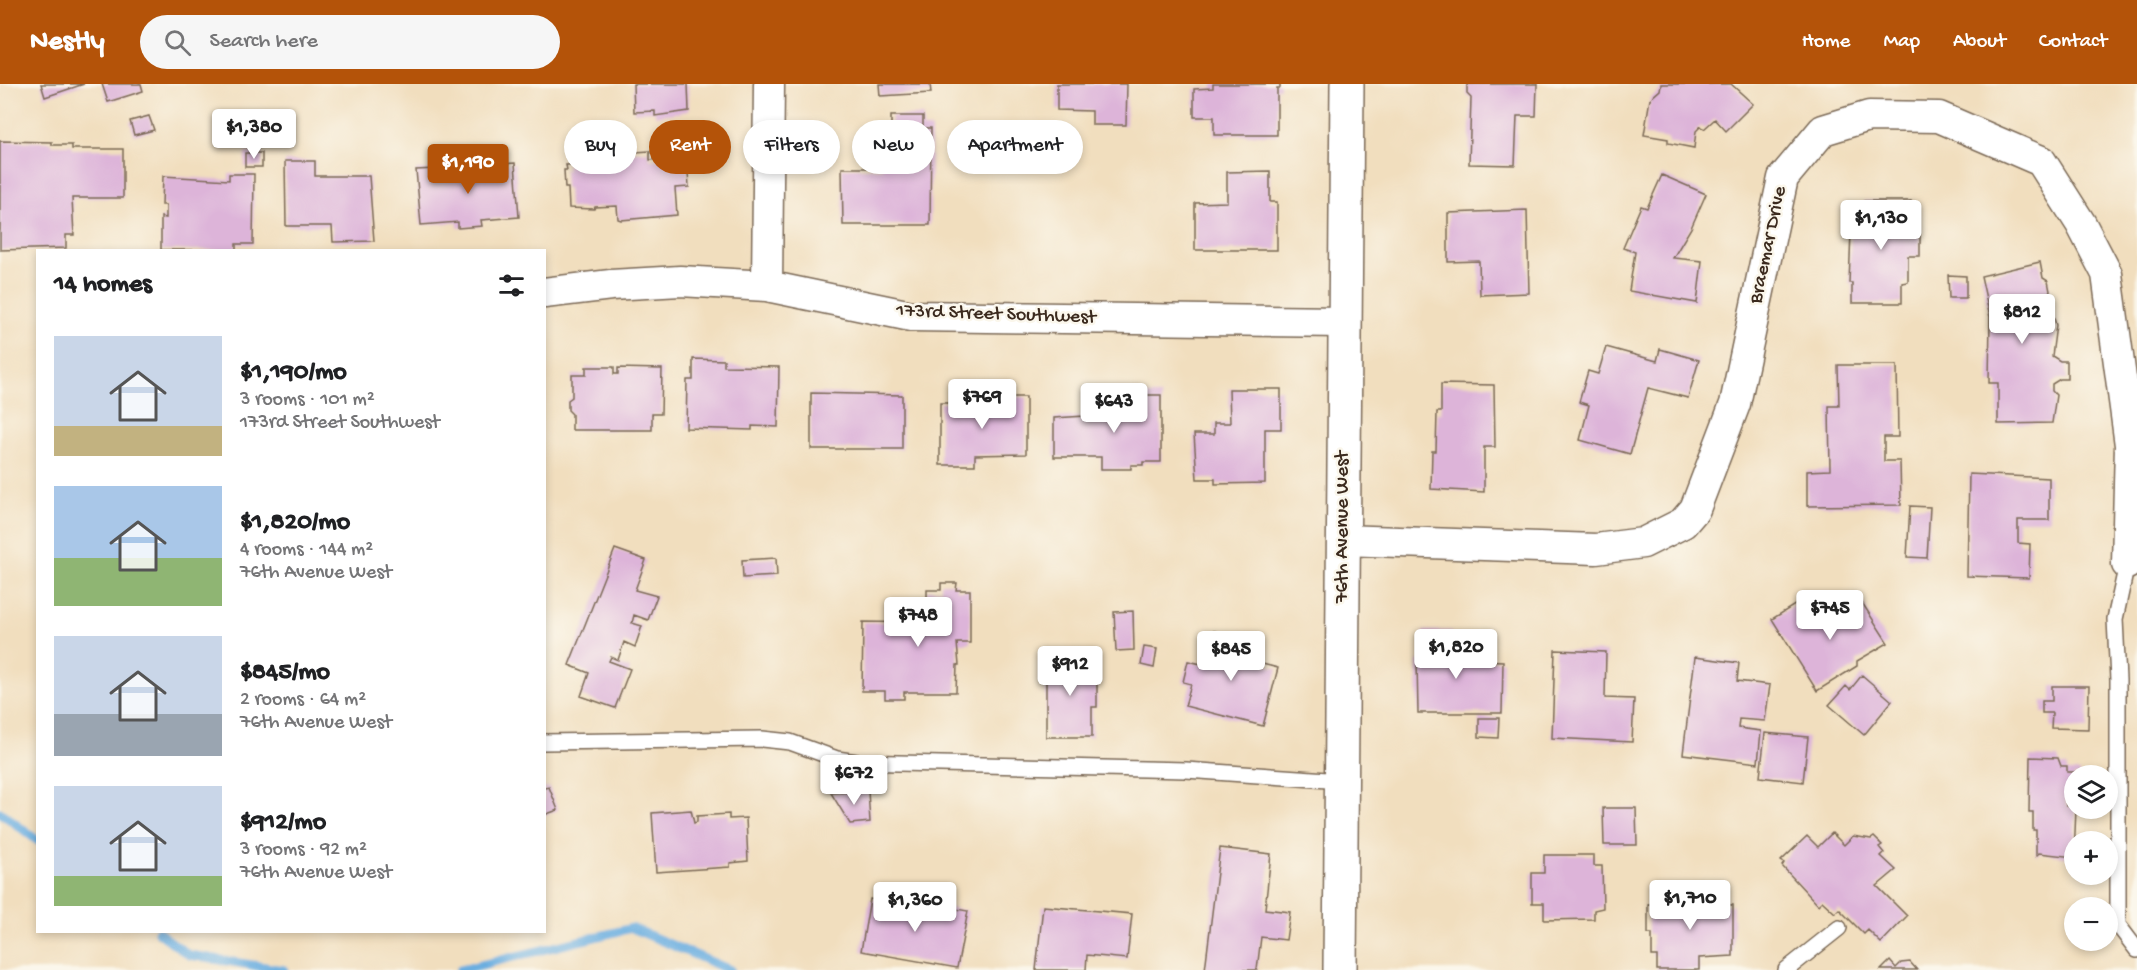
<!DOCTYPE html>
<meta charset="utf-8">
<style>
body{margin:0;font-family:"Gochi Hand",sans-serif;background:#f6f6f6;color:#202124;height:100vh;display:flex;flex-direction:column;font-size:22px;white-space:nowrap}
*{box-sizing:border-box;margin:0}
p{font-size:20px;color:#757577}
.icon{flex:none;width:33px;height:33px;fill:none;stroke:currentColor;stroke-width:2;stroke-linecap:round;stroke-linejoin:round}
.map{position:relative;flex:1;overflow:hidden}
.details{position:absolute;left:36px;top:165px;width:510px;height:684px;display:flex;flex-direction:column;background:#fff;border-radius:0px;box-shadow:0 3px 9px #0003}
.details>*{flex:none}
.banner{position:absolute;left:564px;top:36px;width:570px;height:54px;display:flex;gap:12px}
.tools{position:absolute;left:2064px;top:681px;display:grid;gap:12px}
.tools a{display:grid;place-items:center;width:54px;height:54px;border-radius:50%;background:#fff;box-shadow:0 3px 9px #0003;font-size:30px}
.price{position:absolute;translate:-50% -51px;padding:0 14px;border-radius:6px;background:#fff;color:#222;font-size:20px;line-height:39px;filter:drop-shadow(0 2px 3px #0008)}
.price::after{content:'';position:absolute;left:50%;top:36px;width:18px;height:14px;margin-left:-9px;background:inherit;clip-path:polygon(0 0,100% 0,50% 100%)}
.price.active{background:#b45309;color:#fff}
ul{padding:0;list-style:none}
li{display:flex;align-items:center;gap:18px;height:150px;padding:0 18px}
li span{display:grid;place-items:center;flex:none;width:168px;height:120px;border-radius:0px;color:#555}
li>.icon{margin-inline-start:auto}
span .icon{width:72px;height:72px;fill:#fffc;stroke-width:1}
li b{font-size:26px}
h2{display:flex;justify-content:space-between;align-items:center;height:72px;padding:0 18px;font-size:26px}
.chip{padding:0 21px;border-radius:27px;background:#fff;box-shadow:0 3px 9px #0003;font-size:21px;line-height:54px}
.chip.active{background:#b45309;color:#fff}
header{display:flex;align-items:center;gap:36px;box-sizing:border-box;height:84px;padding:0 30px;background:#b45309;color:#fff}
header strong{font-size:28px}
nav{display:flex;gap:33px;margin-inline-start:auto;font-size:21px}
.search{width:420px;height:54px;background:#f6f6f6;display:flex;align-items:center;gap:15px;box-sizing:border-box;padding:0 21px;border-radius:33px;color:#757577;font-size:22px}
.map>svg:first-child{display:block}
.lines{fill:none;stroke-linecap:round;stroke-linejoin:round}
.stream{stroke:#6aaee0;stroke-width:9}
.building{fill:#ddb4d9}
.service-casing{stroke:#7b6956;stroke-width:18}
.minor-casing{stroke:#7b6956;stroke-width:33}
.tertiary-casing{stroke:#7b6956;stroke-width:36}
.service{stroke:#fff;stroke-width:15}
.minor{stroke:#fff;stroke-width:30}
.tertiary{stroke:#fff;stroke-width:33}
.labels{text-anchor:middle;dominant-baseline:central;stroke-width:5;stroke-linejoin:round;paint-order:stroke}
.street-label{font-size:20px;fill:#3b2a1e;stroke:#fbf7ec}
</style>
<header>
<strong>Nestly</strong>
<div class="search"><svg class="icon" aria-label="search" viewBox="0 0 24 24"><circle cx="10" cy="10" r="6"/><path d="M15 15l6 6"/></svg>Search here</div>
<nav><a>Home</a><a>Map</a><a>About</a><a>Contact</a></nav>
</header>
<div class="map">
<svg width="2137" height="886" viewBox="0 0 2137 886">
<rect width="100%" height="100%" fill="#fbf7ec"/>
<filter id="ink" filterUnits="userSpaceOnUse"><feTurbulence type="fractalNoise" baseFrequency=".0167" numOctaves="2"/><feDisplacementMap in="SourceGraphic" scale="12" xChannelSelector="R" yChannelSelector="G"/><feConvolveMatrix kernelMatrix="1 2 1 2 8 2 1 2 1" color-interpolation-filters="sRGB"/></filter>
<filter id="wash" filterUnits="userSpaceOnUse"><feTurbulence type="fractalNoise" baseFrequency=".008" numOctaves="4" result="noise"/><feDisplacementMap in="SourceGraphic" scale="24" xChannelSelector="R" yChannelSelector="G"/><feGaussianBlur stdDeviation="1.35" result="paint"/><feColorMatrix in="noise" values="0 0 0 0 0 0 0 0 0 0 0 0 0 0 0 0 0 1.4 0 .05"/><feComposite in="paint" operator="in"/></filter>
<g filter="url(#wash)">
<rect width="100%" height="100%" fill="#f1debe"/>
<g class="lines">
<path class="stream" d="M0 728 38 757
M158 848 189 871 284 886
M460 886 632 844 730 886"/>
</g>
<g id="blocks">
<path class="building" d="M41 0H84L45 13Z
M102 0H141L143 7 108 18Z
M633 0H688L689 27 655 32V27L634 28Z
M879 0H930L931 9 880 12Z
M1057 0H1127L1126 41H1092V27L1057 26Z
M1213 0H1280V4H1277V51H1214V33H1194V5L1213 4Z
M1467 0H1537L1536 32H1517L1515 81 1469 80 1471 14 1467 10Z
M1661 0H1731L1753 20 1726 47 1715 35 1704 45 1701 42 1696 47 1694 64 1668 59V55L1644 51 1650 15 1660 6Z
M149 32 154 46 134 51 130 37Z
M891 32H923V44H931L930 141H843L842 84H882L883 43H891Z
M0 57 52 58V61H72V65H123V114H72L74 151H66V164L0 166Z
M650 67V76L687 73 689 103 675 104 677 131 621 136 618 135 617 122 595 123 594 125 569 124 568 104H565L564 86H567L566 81 620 78V69Z
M245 69H262V83H245Z
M285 77H315V92H369L374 157 333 158 332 142H286Z
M515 79 519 133 481 136 482 142 458 144V138L421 141 416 86 455 84V87L465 86V83Z
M1270 87V118H1277V166H1195V119L1227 118V88Z
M229 90H254L253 160H236V166H161V133L166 134V121H162L163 92 229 96Z
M1662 91 1706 110 1691 144 1673 174 1702 177 1697 219 1629 207 1635 168 1623 164 1641 122 1647 124Z
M1864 117H1911V150H1920V172H1908V198L1902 199V219H1852V199H1849L1852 123H1864Z
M1527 126 1529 209 1480 211 1479 177 1448 178V129Z
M2040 178 2043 194 2048 197 2050 207 2047 211 2056 241 2052 272 2060 277H2067V295H2060L2052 300V307L2056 311 2052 339 1998 340V299H1989L1990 233 1981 192Z
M1948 191 1966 192V214H1949Z
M1606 263 1657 277 1660 265 1699 276 1688 314 1648 304 1630 370 1580 356 1589 321 1579 318 1588 287 1598 290Z
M693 275 724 276V282L779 283 778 343 752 342V346L686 344 687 296H693Z
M1838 281H1897L1898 353H1884V377H1900L1901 421 1807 422V387L1830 386 1829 322H1839Z
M586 283H614V290H618V284L662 285 661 330H652V346H572V330L568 326V316L572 313V291H586Z
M1441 300 1494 301 1495 363H1484V408L1431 405 1432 367H1436L1437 328H1441Z
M1229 305H1281V345H1265V399L1215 400V395H1197L1194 350H1214V339H1230Z
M811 309 902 311V365H811Z
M1133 311H1161V378H1143V381H1131V385H1101V373H1054V334L1101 331V321L1111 314H1117L1125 322H1133Z
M987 313H1026V370L975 371V381H940V319H987Z
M1969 390 2049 394V436H2018V459L2030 460 2029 494 1967 492Z
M1910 422 1930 423 1927 474 1907 473Z
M615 465 646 476 635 506 657 512 648 536 634 531 632 539 642 542 635 563 624 558 618 576 611 573 609 577 630 585 615 624 581 612 589 589 569 581Z
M776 474 777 492 743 494 742 476Z
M941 499H957L956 506H970V559H957L959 581H957L956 608H904V615H885V607H862L863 538 927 539V506H941Z
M1801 517 1816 541 1861 517 1888 559 1857 577V582L1817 607 1772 535Z
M1133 527 1134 566 1116 567 1114 528Z
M1214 547 1248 556 1243 575 1278 584 1263 642 1185 622 1191 600 1183 598 1188 577 1210 582 1212 575 1208 574Z
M1423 547H1452L1453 575 1503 577 1502 629H1418L1417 577 1424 576Z
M1144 563 1157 565 1154 584 1141 581Z
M1555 566 1606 568 1605 614 1634 615 1632 658 1552 654Z
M1046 572H1091L1092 599H1097V623H1092V653H1046Z
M1695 573 1739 579 1737 597 1770 601 1765 637 1739 635 1738 644 1761 647 1758 679 1683 670Z
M1862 591 1892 617 1864 651 1829 621 1846 602 1850 606Z
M2052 602H2089L2088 645 2051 644 2052 629H2042V617H2052Z
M1479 634H1499L1498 654 1479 653Z
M1765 649 1808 653 1803 698 1760 693Z
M2030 673 2058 674 2061 682H2067V688H2079V692H2074V702L2067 707 2066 722 2076 724 2074 773 2039 769 2036 772V746H2033V728H2029Z
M549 703 558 726 544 731V704Z
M868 707 870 738 850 740 831 709Z
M1603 724H1636L1637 761H1604Z
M691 726 694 739 697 738V732L729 730V735L746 734 748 777 730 779V783L656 788 652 729Z
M1832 749 1844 761 1853 752 1871 755 1874 753 1882 761 1879 763 1884 769 1881 772 1896 786 1877 802 1907 832 1881 859 1868 846 1864 850 1839 825 1835 829 1822 817 1818 821 1782 782 1784 779 1781 777 1807 752 1818 763Z
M1220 764 1271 770 1265 825 1290 828 1286 856 1261 853 1257 886H1205Z
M1544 771H1594V782H1602L1603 824 1594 826V835L1544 836V819H1532V789H1544Z
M1677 805H1698V813H1711V820L1733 821V872L1699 874V886H1657V872H1652V850H1648V820H1677Z
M870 815 933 826 934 821 968 827 957 884 861 867Z
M1043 822 1132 830 1127 875 1087 871 1086 886H1036Z
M1890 877 1896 884 1901 879 1910 878 1917 886H1881Z"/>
</g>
</g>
<g filter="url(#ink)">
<use href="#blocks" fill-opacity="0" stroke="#7b6956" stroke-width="1.5"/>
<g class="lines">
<g class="service-casing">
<path id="service" d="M2127 480 2115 535 2118 596V841L2137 866
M544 658 762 655 790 658 837 675 856 678 1186 686 1342 697
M1786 886 1839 844"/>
</g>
<g class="minor-casing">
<path id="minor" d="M767 202 769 0
M544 209 611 201 680 197 767 202 911 232 1343 238
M1343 456 1596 465 1643 459 1683 439 1695 425 1735 320 1783 94 1823 46 1869 32 1939 33 2041 77 2081 140 2107 190 2130 361 2127 480"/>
</g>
<g class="tertiary-casing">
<path id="tertiary" d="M1340 886 1347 0"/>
</g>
<use href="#service" class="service"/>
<use href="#minor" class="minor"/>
<use href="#tertiary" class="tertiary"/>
</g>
</g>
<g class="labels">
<g class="street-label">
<text transform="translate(1769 161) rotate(-78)">Braemar Drive</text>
<text transform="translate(996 231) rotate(2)">173rd Street Southwest</text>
<text transform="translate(1343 443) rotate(-90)">76th Avenue West</text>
</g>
</g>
</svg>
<div class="tools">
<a><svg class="icon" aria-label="layers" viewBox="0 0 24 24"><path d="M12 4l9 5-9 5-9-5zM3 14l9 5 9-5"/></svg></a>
<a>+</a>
<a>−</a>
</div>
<b class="price" style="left:254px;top:76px">$1,380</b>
<b class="price active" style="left:468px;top:111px">$1,190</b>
<b class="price" style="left:1881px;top:167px">$1,130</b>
<b class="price" style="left:2022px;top:261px">$812</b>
<b class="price" style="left:982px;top:346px">$769</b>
<b class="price" style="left:1114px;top:350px">$643</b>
<b class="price" style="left:1830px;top:557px">$745</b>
<b class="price" style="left:918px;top:564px">$748</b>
<b class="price" style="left:1456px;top:596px">$1,820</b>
<b class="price" style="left:1231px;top:598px">$845</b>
<b class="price" style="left:1070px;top:613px">$912</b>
<b class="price" style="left:854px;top:722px">$672</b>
<b class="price" style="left:1690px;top:847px">$1,710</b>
<b class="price" style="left:915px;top:849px">$1,360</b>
<div class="banner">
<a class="chip">Buy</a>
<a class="chip active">Rent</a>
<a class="chip">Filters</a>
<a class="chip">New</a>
<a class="chip">Apartment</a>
</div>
<section class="details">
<h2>14 homes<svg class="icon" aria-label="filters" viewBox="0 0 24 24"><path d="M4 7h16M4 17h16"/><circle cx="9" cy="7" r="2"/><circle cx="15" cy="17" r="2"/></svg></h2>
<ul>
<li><span style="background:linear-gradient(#c9d6e8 75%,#c2b280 0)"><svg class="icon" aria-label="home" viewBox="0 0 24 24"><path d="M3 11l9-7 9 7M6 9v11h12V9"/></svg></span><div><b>$1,190/mo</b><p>3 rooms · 101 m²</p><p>173rd Street Southwest</p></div></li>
<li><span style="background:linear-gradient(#a9c7e8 60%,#8fb573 0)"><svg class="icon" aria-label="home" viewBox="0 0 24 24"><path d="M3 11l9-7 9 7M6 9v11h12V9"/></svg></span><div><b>$1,820/mo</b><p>4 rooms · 144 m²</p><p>76th Avenue West</p></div></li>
<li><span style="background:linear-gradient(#c9d6e8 65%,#9aa5b1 0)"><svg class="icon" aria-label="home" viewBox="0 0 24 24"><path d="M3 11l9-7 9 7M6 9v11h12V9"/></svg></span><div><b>$845/mo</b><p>2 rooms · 64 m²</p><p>76th Avenue West</p></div></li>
<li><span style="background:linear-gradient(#c9d6e8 75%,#8fb573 0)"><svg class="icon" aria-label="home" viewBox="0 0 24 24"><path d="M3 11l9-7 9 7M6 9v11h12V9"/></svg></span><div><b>$912/mo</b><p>3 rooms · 92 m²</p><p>76th Avenue West</p></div></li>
</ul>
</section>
</div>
